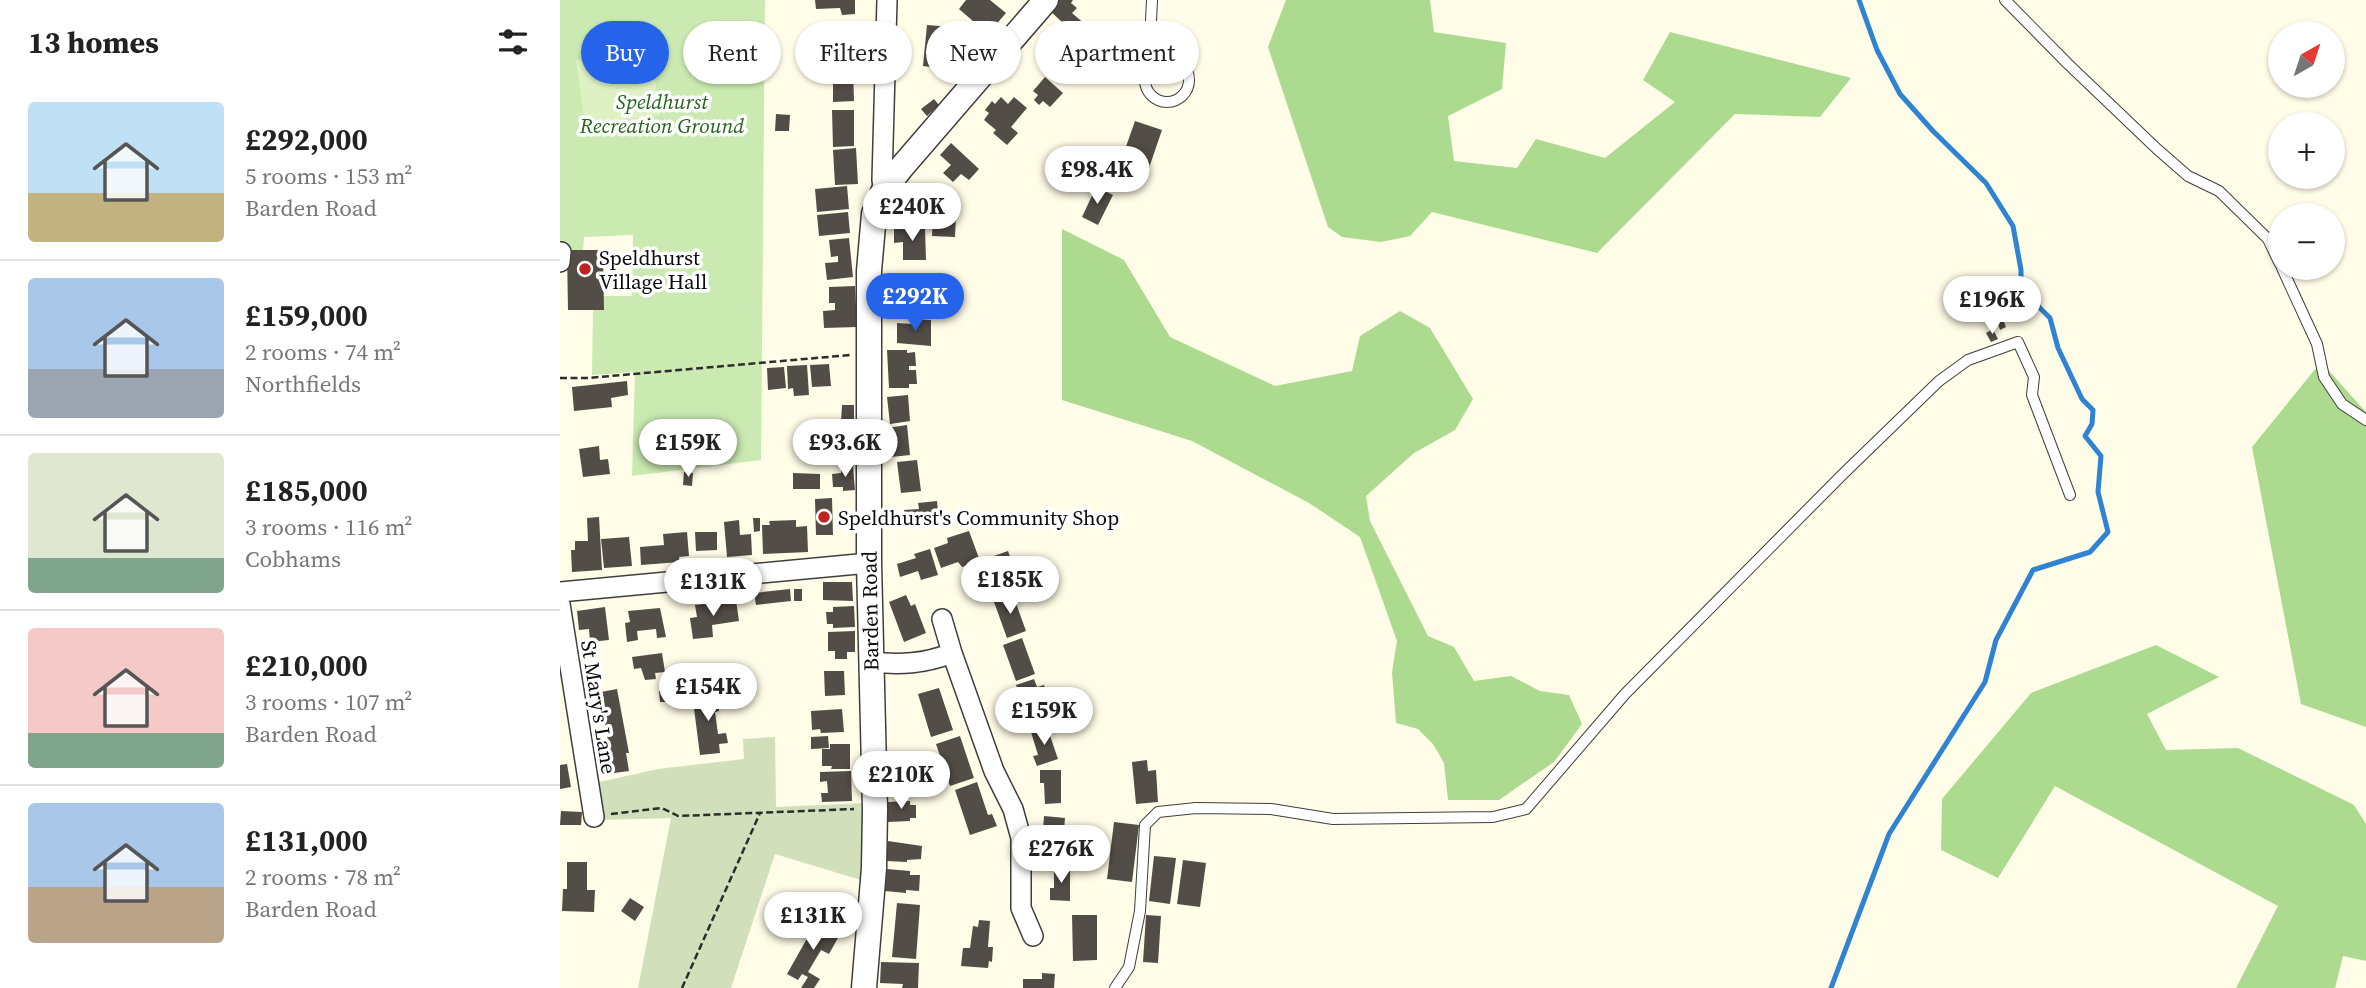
<!DOCTYPE html>
<meta charset="utf-8">
<style>
body{margin:0;font-family:"Source Serif 4",serif;background:#f2f2f2;color:#222;height:100vh;display:flex;flex-direction:column;font-size:26px;white-space:nowrap}
*{box-sizing:border-box;margin:0}
p{font-size:23px;color:#767676}
.icon{flex:none;width:38px;height:38px;fill:none;stroke:currentColor;stroke-width:2;stroke-linecap:round;stroke-linejoin:round}
.map{position:relative;flex:1;overflow:hidden}
.panel{display:flex;flex-direction:column;background:#fff;width:560px}
.panel>*{flex:none}
.banner{position:absolute;left:21px;top:21px;width:665px;height:63px;display:flex;gap:14px}
.needle{width:46px;rotate:39deg}
.fabs{position:absolute;left:1708px;top:21px;display:grid;gap:14px}
.fabs a{display:grid;place-items:center;width:77px;height:77px;border-radius:50%;background:#fff;box-shadow:0 2px 5px #0004;font-size:35px}
.price{position:absolute;translate:-50% -60px;padding:0 16px;border-radius:24px;background:#fff;color:#222;font-size:23px;line-height:46px;filter:drop-shadow(0 2px 4px #0008)}
.price::after{content:'';position:absolute;left:50%;top:42px;width:21px;height:16px;margin-left:-10px;background:inherit;clip-path:polygon(0 0,100% 0,50% 100%)}
.price.current{background:#2563eb;color:#fff}
ul{padding:0;list-style:none}
li{display:flex;align-items:center;gap:21px;height:175px;padding:0 28px}
li+li{border-top:2px solid #e0e0e0}
li span{display:grid;place-items:center;flex:none;width:196px;height:140px;border-radius:7px;color:#555}
li>.icon{margin-inline-start:auto}
span .icon{width:84px;height:84px;fill:#fffc;stroke-width:1}
li b{font-size:30px}
h2{display:flex;justify-content:space-between;align-items:center;height:84px;padding:0 28px;font-size:30px}
.tag{padding:0 24px;border-radius:32px;background:#fff;box-shadow:0 2px 5px #0004;font-size:24px;line-height:63px}
.tag.current{background:#2563eb;color:#fff}
main{display:flex;flex:1;min-height:0}
.map>svg:first-child{display:block}
.green{fill:#caeab1}
.forest{fill:#acdb90}
.cemetery{fill:#d1e0ba}
.pitch{fill:#ddf1c3}
.lines{fill:none;stroke-linecap:round;stroke-linejoin:round}
.stream{stroke:#2f83d2;stroke-width:5}
.building{fill:#534d47}
.service-casing{stroke:#3e3e3e;stroke-width:12}
.minor-casing{stroke:#3e3e3e;stroke-width:22}
.tertiary-casing{stroke:#3e3e3e;stroke-width:27}
.path{stroke:#2d2d2d;stroke-width:2.5;stroke-dasharray:7 3.5;stroke-linecap:butt}
.service{stroke:#fff;stroke-width:10}
.minor{stroke:#fff;stroke-width:19}
.tertiary{stroke:#fff;stroke-width:24}
.poi-dot{fill:#be241f;stroke:#fff;stroke-width:2.5}
.labels{text-anchor:middle;dominant-baseline:central;stroke-width:7;stroke-linejoin:round;paint-order:stroke}
.park-label{font-size:21px;font-style:italic;fill:#23631a;stroke:#fff}
.poi-label{font-size:21px;fill:#0b0b0b;stroke:#fff;text-anchor:start}
.street-label{font-size:21px;fill:#0b0b0b;stroke:#fff}
</style>
<main>
<section class="panel">
<h2>13 homes<svg class="icon" aria-label="filters" viewBox="0 0 24 24"><path d="M4 7h16M4 17h16"/><circle cx="9" cy="7" r="2"/><circle cx="15" cy="17" r="2"/></svg></h2>
<ul>
<li><span style="background:linear-gradient(#bfe0f5 65%,#c2b280 0)"><svg class="icon" aria-label="home" viewBox="0 0 24 24"><path d="M3 11l9-7 9 7M6 9v11h12V9"/></svg></span><div><b>£292,000</b><p>5 rooms · 153 m²</p><p>Barden Road</p></div></li>
<li><span style="background:linear-gradient(#a9c7e8 65%,#9aa5b1 0)"><svg class="icon" aria-label="home" viewBox="0 0 24 24"><path d="M3 11l9-7 9 7M6 9v11h12V9"/></svg></span><div><b>£159,000</b><p>2 rooms · 74 m²</p><p>Northfields</p></div></li>
<li><span style="background:linear-gradient(#dfe7d0 75%,#7fa58c 0)"><svg class="icon" aria-label="home" viewBox="0 0 24 24"><path d="M3 11l9-7 9 7M6 9v11h12V9"/></svg></span><div><b>£185,000</b><p>3 rooms · 116 m²</p><p>Cobhams</p></div></li>
<li><span style="background:linear-gradient(#f6c9c9 75%,#7fa58c 0)"><svg class="icon" aria-label="home" viewBox="0 0 24 24"><path d="M3 11l9-7 9 7M6 9v11h12V9"/></svg></span><div><b>£210,000</b><p>3 rooms · 107 m²</p><p>Barden Road</p></div></li>
<li><span style="background:linear-gradient(#a9c7e8 60%,#b9a48a 0)"><svg class="icon" aria-label="home" viewBox="0 0 24 24"><path d="M3 11l9-7 9 7M6 9v11h12V9"/></svg></span><div><b>£131,000</b><p>2 rooms · 78 m²</p><p>Barden Road</p></div></li>
</ul>
</section>
<div class="map">
<svg width="1806" height="988" viewBox="0 0 1806 988">
<rect width="100%" height="100%" fill="#fffce8"/>
<path class="green" d="M0 0H205L201 460 72 476 75 372 32 375 33 310H44L43 296H72L73 235 24 237 23 250 0 251Z"/>
<path class="forest" d="M726 0H870L874 32 946 43 942 89 888 116 894 161 957 168 976 139 1045 158 1115 102 1083 80 1110 32 1291 78 1260 117 1175 114 1037 253 872 212 850 236 821 242 782 237 768 227 708 47Z
M502 229 564 260 610 337 715 386 792 371 800 336 840 311 870 328 913 399 895 430 854 453 806 496 810 521 868 636 894 647 914 681 951 676 980 691 1009 695 1022 724 994 762 939 800H888L884 763 873 744 858 729 836 723 832 672 837 641 800 537 749 503 632 441 502 400Z
M1761 362 1806 412V727L1741 704 1692 447Z
M1596 645 1659 677 1587 714 1606 750 1678 748 1794 805 1806 824V961L1783 956 1775 988H1676L1718 906 1495 786 1438 878 1381 850 1382 799 1471 693Z"/>
<path class="cemetery" d="M215 737 216 807 307 803 301 880 215 854 171 988H78L111 818 42 820 35 783 98 769 184 759 183 739Z"/>
<path class="pitch" d="M91 50 100 115 25 125 16 60Z"/>
<g class="lines">
<path class="stream" d="M1271 988 1329 834 1425 682 1436 640 1473 570 1530 552 1548 532 1538 492 1541 456 1525 436 1532 424 1533 410 1522 399 1498 348 1490 318 1461 289V270L1453 226 1426 183 1373 131 1340 94 1317 50 1299 0"/>
</g>
<path class="building" d="M255 0H295V14L282 15 280 8 256 9Z
M406 0H430L446 13 428 34 399 9Z
M499 0H513L511 3 517 8 512 13 527 26 506 50 489 36 502 22 490 11Z
M288 24 291 63 269 64 266 25Z
M367 25 404 28 401 52 381 50 379 68 363 66Z
M273 68H293L294 101 273 102Z
M485 77 503 93 490 107 483 101 479 105 474 100 478 95 473 91Z
M441 97 448 104 454 97 467 108 451 127 458 133 447 145 433 133 436 130 424 120 429 113 425 110 432 101 435 104Z
M374 99 379 105 367 116 361 109Z
M272 110H294V146L273 147Z
M216 114 230 115 229 131H215Z
M575 121 602 130 589 168 562 158Z
M391 143 419 169 409 180 401 174 393 182 383 173 391 165 380 155Z
M296 148 298 184 275 185 273 150Z
M287 186 289 209 257 212 255 189Z
M536 187 553 195 538 225 522 217Z
M288 212 290 233 259 236 257 215Z
M373 215 396 216 395 237 372 236Z
M334 228H365L366 260H343V242L334 243Z
M289 238 293 277 267 280 265 263 278 262V256L271 257 269 240Z
M7 250H43L44 310H8Z
M363 284 383 285 381 317 360 316Z
M295 286 297 327 264 328 263 311 275 310V303H269V287Z
M1441 315 1446 327 1440 330 1436 317Z
M353 319 371 320V346L337 343V323L353 324Z
M1433 329 1438 339 1431 342 1426 333Z
M327 350H347V353L355 352 356 366H349V370H356L357 384H349V388H329Z
M269 364 271 386 252 387 250 365Z
M247 365 249 395 234 396 233 388 228 389 227 366Z
M224 367 226 388 208 390 207 368Z
M67 381 68 395 51 398 52 407 14 411 12 387Z
M348 395 350 421 330 424 327 397Z
M282 405H294V423L281 422Z
M347 425 350 455 331 457 327 428Z
M293 426 294 454 267 455 266 427Z
M39 446 40 460 48 459 50 474 23 477 19 449Z
M357 460 361 491 341 493 337 462Z
M281 466H293L295 490 283 491V487H273L272 474 281 473Z
M124 472 133 473 132 486 123 485Z
M233 473 260 474V489H233Z
M272 498 273 535H256L255 499Z
M377 501 379 522 345 526 344 510 359 509 358 503Z
M39 517 42 570 12 572 11 550H15V541H28L27 518Z
M193 518H200V531L194 532Z
M179 520 180 535 191 534 192 555 167 557 164 522Z
M236 520V527L247 526 248 552 203 554 202 525H210L209 521Z
M409 531 420 561 402 567 398 562 381 568 374 548 388 543 387 538Z
M127 532 129 556 119 557 120 562 81 565 80 547 104 545 103 534Z
M135 532H157V550L136 551Z
M69 537 72 566 44 568 41 539Z
M370 549 378 575 361 580 358 571 340 577 337 564 356 558 354 554Z
M448 551 452 562 443 565 451 587 431 594 420 561Z
M263 582H292L293 601 263 600Z
M230 589 231 601 196 605 194 593Z
M234 589H242V601H234Z
M346 595 351 606 355 604 366 633 344 642 329 602Z
M453 595 466 631 447 638 434 602Z
M176 600 179 621 152 625 153 637 133 639 130 618 137 617 135 605Z
M294 606 295 627 273 628V624H267L266 612H273V607Z
M45 607 49 640 30 642 29 629 19 630 17 611Z
M100 608 106 637 97 638 96 629 77 631 78 640 67 642 65 623 70 622 68 611Z
M295 631V652H287V659H275V651H268V632Z
M462 638 475 674 456 681 443 645Z
M102 653 105 672 95 673 96 679 85 680 81 668 74 669 72 657Z
M264 671H284L285 695 265 696Z
M182 675 183 689 169 690 167 677Z
M474 679 477 687 484 685 492 708 484 711 486 717 469 723 456 685Z
M379 688 393 730 371 737 358 694Z
M57 689 69 753H66L69 771 54 773 42 709H44L41 692Z
M99 691H108L109 702H100Z
M153 691 154 698H158L159 711 155 712 158 734 166 733 168 743 159 744 160 753 140 755 132 693Z
M282 709 284 732 261 733 260 729 252 730 251 711Z
M487 727 498 759 477 766 473 756 478 755 471 732Z
M268 736 269 748 251 749V737Z
M400 736 414 778 390 786 376 744Z
M270 744H290V769H271L272 766H262V749H270Z
M587 760 588 771 596 770 598 802 576 804 572 762Z
M7 764 11 787 0 789V765Z
M480 770H501V803L485 804 484 783H480Z
M291 771 292 801 262 802 261 793H268L267 781 260 782V772Z
M417 782 428 815 432 814 437 826 410 835 395 790Z
M350 801V805H356V818H350V821L328 822 327 802Z
M1 811 22 812 21 825H0Z
M484 816 505 818 502 855 486 854 487 829H483Z
M554 822 579 825 572 882 547 879Z
M328 841 362 846 361 859 347 860V862L326 861Z
M594 856 616 858 610 904 589 901Z
M623 860 646 863 640 907 617 904Z
M7 862H27V890H35L34 912 2 911 3 889H7Z
M494 868H510V901L490 900V888H494Z
M327 869 350 871V875H360L359 891 346 890V893L325 891Z
M70 898 84 907 75 921 61 911Z
M277 902 295 913 291 921 285 918 282 924 269 917Z
M337 903 360 905 356 959 332 957Z
M512 915H537V960L513 961Z
M586 915 601 916 598 963 583 962Z
M258 919 276 929 274 933 279 936 269 954 261 950 248 972 260 979 254 988H241L248 977 242 974 238 980 227 974Z
M419 920 430 921 428 947H433L432 962 429 961 428 968 401 966 403 948H410L413 926 418 927Z
M321 962 359 963 358 988H342L343 984 320 983Z
M482 973 495 974 494 988H463V979H482Z"/>
<g class="lines">
<g class="service-casing">
<path id="service" d="M592 0 590 42 598 60
M1445 0 1508 64 1597 149 1628 176 1659 191 1708 239 1720 264
M585 80a22 22 0 1 1 44 0a22 22 0 1 1-44 0Z
M1722 268 1757 344 1764 377 1782 404 1806 420
M555 988 569 967 580 911 585 825 598 812 636 808 711 809 773 819 933 817 966 809 1065 694 1282 475 1379 381 1408 360 1458 342 1474 377 1472 395 1510 495"/>
</g>
<g class="minor-casing">
<path id="minor" d="M324 190 322 180 327 0
M0 262 1 252
M0 592 309 563
M0 604 34 817
M382 619 392 653
M311 662C340 665 364 664 392 653L434 771 453 809 461 838V908L473 936"/>
</g>
<g class="tertiary-casing">
<path id="tertiary" d="M304 988 314 868 315 809 309 563V271L314 214 324 190 341 168 486 0"/>
</g>
<path class="path" d="M0 378H28L290 355
M51 814 102 808 118 816 294 809
M122 988 200 813"/>
<use href="#service" class="service"/>
<use href="#minor" class="minor"/>
<use href="#tertiary" class="tertiary"/>
</g>
<g class="poi-dot">
<circle cx="25" cy="269" r="7"/>
<circle cx="264" cy="517" r="7"/>
</g>
<g class="labels">
<g class="park-label">
<text x="102" y="101">Speldhurst<tspan x="102" dy="24">Recreation Ground</tspan></text>
</g>
<g class="poi-label">
<text x="39" y="257">Speldhurst<tspan x="39" dy="24">Village Hall</tspan></text>
<text x="278" y="517">Speldhurst's Community Shop</text>
</g>
<g class="street-label">
<text transform="translate(310 611) rotate(-91)">Barden Road</text>
<text transform="translate(39 707) rotate(81)">St Mary's Lane</text>
</g>
</g>
</svg>
<div class="fabs">
<a><svg class="needle" viewBox="-14 -14 28 28"><path d="M0-13l5 13h-10z" fill="#e53935"/><path d="M0 13l5-13h-10z" fill="#767676"/></svg></a>
<a>+</a>
<a>−</a>
</div>
<b class="price" style="left:537px;top:206px">£98.4K</b>
<b class="price" style="left:352px;top:243px">£240K</b>
<b class="price current" style="left:355px;top:333px">£292K</b>
<b class="price" style="left:1432px;top:336px">£196K</b>
<b class="price" style="left:128px;top:479px">£159K</b>
<b class="price" style="left:285px;top:479px">£93.6K</b>
<b class="price" style="left:450px;top:616px">£185K</b>
<b class="price" style="left:153px;top:618px">£131K</b>
<b class="price" style="left:148px;top:723px">£154K</b>
<b class="price" style="left:484px;top:747px">£159K</b>
<b class="price" style="left:341px;top:811px">£210K</b>
<b class="price" style="left:501px;top:885px">£276K</b>
<b class="price" style="left:253px;top:952px">£131K</b>
<div class="banner">
<a class="tag current">Buy</a>
<a class="tag">Rent</a>
<a class="tag">Filters</a>
<a class="tag">New</a>
<a class="tag">Apartment</a>
</div>
</div>
</main>
